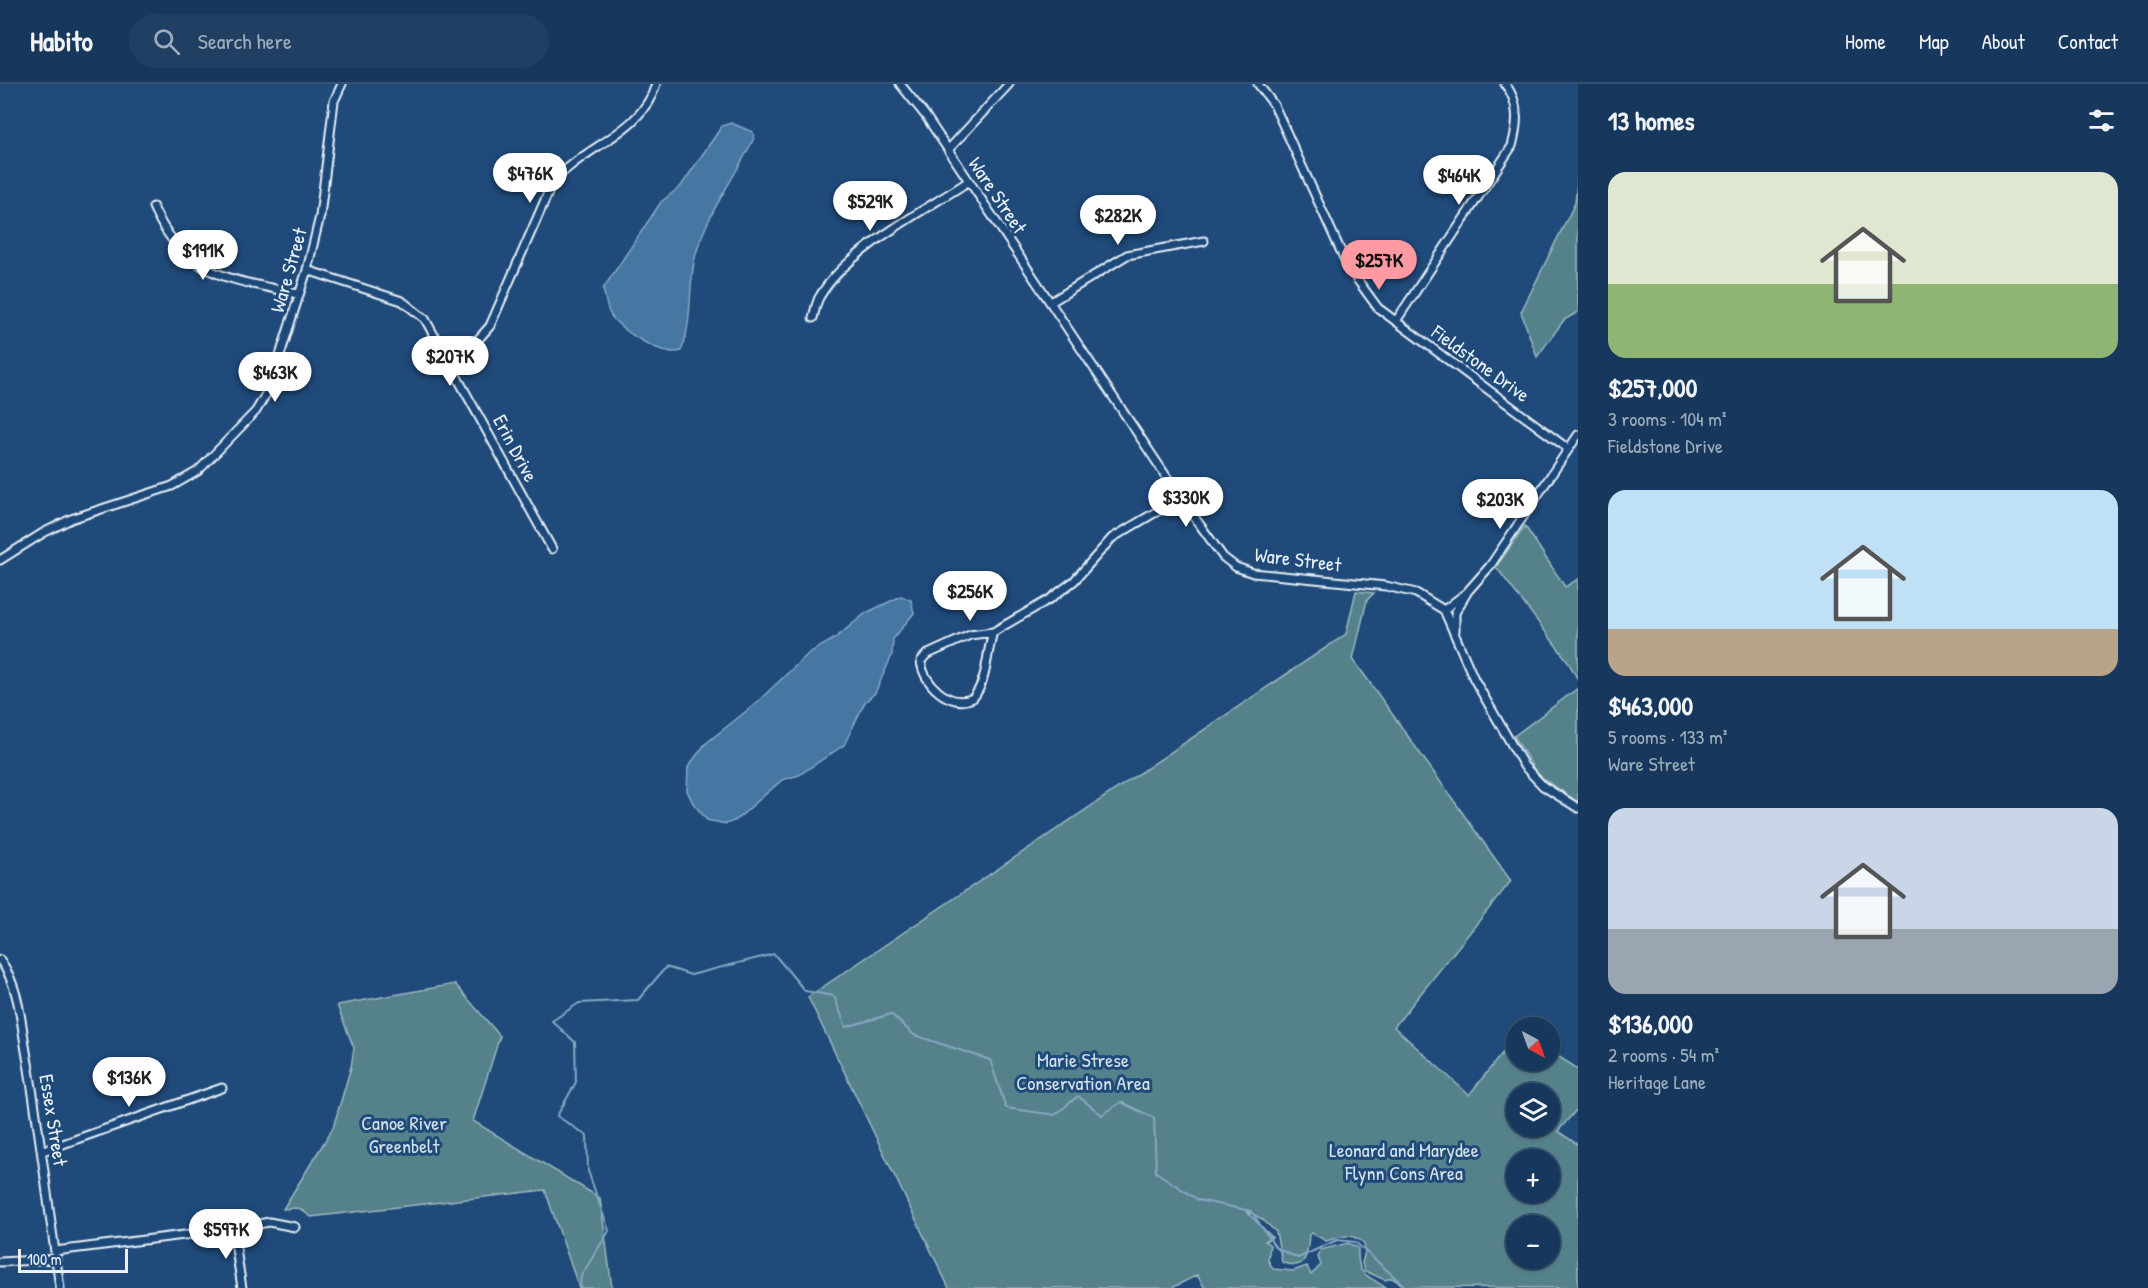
<!DOCTYPE html>
<meta charset="utf-8">
<style>
body{margin:0;font-family:"Patrick Hand",sans-serif;background:#203f62;color:#f1f3f6;height:100vh;display:flex;flex-direction:column;font-size:22px;white-space:nowrap}
*{box-sizing:border-box;margin:0}
p{font-size:20px;color:#9eacbb}
.icon{flex:none;width:33px;height:33px;fill:none;stroke:currentColor;stroke-width:2;stroke-linecap:round;stroke-linejoin:round}
.map{position:relative;flex:1;overflow:hidden}
.side{display:flex;flex-direction:column;background:#17385c;width:570px}
.side>*{flex:none}
.needle{width:39px;rotate:139deg}
.buttons{position:absolute;left:1506px;top:933px;display:grid;gap:12px}
.buttons a{display:grid;place-items:center;width:54px;height:54px;border-radius:50%;background:#17385c;box-shadow:0 2px 4px #0004,0 0 0 2px #365272;font-size:30px}
.scale{position:absolute;left:18px;bottom:15px;width:110px;box-sizing:border-box;padding-left:6px;border:3px solid #e8f1f8;border-top:0;font-size:16px;line-height:21px;white-space:nowrap;color:#e8f1f8;-webkit-text-stroke:4px #1f4a7a;paint-order:stroke}
.price{position:absolute;translate:-50% -51px;padding:0 14px;border-radius:21px;background:#fff;color:#222;font-size:20px;line-height:39px;filter:drop-shadow(0 2px 3px #0008)}
.price::after{content:'';position:absolute;left:50%;top:36px;width:18px;height:14px;margin-left:-9px;background:inherit;clip-path:polygon(0 0,100% 0,50% 100%)}
.price.on{background:#ff9aa2;color:#111}
ul{padding:0;list-style:none}
li{display:grid;align-content:center;gap:12px;height:318px;padding:0 30px}
li span{display:grid;place-items:center;height:186px;border-radius:18px;color:#555}
li>.icon{margin-inline-start:auto}
span .icon{width:108px;height:108px;fill:#fffc;stroke-width:1}
li b{font-size:26px}
h2{display:flex;justify-content:space-between;align-items:center;height:72px;padding:0 30px;font-size:26px}
header{display:flex;align-items:center;gap:36px;box-sizing:border-box;height:84px;padding:0 30px;background:#17385c;border-bottom:2px solid #365272}
header strong{font-size:28px}
nav{display:flex;gap:33px;margin-inline-start:auto;font-size:21px}
.search{width:420px;height:54px;background:#203f62;display:flex;align-items:center;gap:15px;box-sizing:border-box;padding:0 21px;border-radius:33px;color:#9eacbb;font-size:22px}
main{display:flex;flex:1;min-height:0}
.map>svg:first-child{display:block}
.green{fill:#54818a;stroke:#9eb9c1;stroke-width:1.5;fill-rule:evenodd}
.water{fill:#4477a2;stroke:#86a8c4;stroke-width:1.5}
.lines{fill:none;stroke-linecap:round;stroke-linejoin:round}
.stream{stroke:#86a8c4;stroke-width:2}
.street-casing{stroke:#e8f1f8;stroke-width:11}
.street{stroke:#1f4a7a;stroke-width:7}
.labels{text-anchor:middle;dominant-baseline:central;stroke-width:6;stroke-linejoin:round;paint-order:stroke}
.street-label{font-size:20px;fill:#e8f1f8;stroke:#1f4a7a}
.park-label{font-size:20px;fill:#d2e0e8;stroke:#1f4a7a}
</style>
<header>
<strong>Habito</strong>
<div class="search"><svg class="icon" aria-label="search" viewBox="0 0 24 24"><circle cx="10" cy="10" r="6"/><path d="M15 15l6 6"/></svg>Search here</div>
<nav><a>Home</a><a>Map</a><a>About</a><a>Contact</a></nav>
</header>
<main>
<div class="map">
<svg width="1578" height="1204" viewBox="0 0 1578 1204">
<rect width="100%" height="100%" fill="#1f4a7a"/>
<filter id="ink" filterUnits="userSpaceOnUse"><feTurbulence type="fractalNoise" baseFrequency=".0167" numOctaves="2"/><feDisplacementMap in="SourceGraphic" scale="12" xChannelSelector="R" yChannelSelector="G"/><feConvolveMatrix kernelMatrix="1 2 1 2 8 2 1 2 1" color-interpolation-filters="sRGB"/></filter>
<g filter="url(#ink)">
<path class="green" d="M1578 89V228L1564 236 1537 273 1521 228 1575 119Z
M1525 442 1565 503 1578 495V596L1567 576 1496 483Z
M1356 507 1374 509 1367 516 1353 575 1511 797 1394 943 1469 1011 1516 952V976H1550V967L1578 985V1024L1558 1047 1578 1061V1204L1406 1203 1392 1194 1385 1196 1365 1187 1362 1179 1365 1168 1364 1159C1349 1147 1342 1153 1326 1157L1312 1149 1309 1151C1307 1167 1309 1189 1282 1178L1276 1148 1262 1135 1245 1126 1272 1153 1265 1157 1270 1161 1268 1176 1273 1185 1293 1187 1307 1182 1311 1191 1321 1181 1318 1173 1320 1166 1348 1159 1358 1164C1357 1194 1366 1189 1386 1204H1205L1197 1191 1172 1204H949L808 913 1346 550ZM1516 1010H1550V1042H1516ZM1516 1076H1550V1108H1516ZM1516 1142H1550V1174H1516Z
M1578 604V718L1537 690 1514 652Z
M455 900 500 952 473 1037 600 1114 612 1204H579L545 1106 311 1133 299 1124 283 1125 333 1044 351 983 354 964 337 921Z"/>
<path class="water" d="M731 39 753 48 754 54C736 92 707 129 696 170 687 202 694 236 681 267 664 274 616 245 609 228 606 221 605 212 603 205L661 118 681 102 722 42Z
M901 512 911 516 914 529 893 555 892 571 875 609 865 618 844 661 799 691 782 696 736 736 726 740 707 736 693 719 687 707 688 683 705 660 754 621 809 569 834 555 866 529Z"/>
<g class="lines">
<path class="stream" d="M580 1204 581 1192 609 1147 588 1087 587 1052 557 1032 576 998 575 958 552 937 579 919 638 916 666 883 691 891 774 870 805 907 834 912 846 943 891 930 914 951 990 976 1006 1024 1055 1031 1078 1012 1102 1031 1121 1018 1154 1034 1156 1088 1198 1116 1251 1127 1276 1164 1298 1174 1337 1156 1355 1158 1407 1204"/>
<g class="street-casing">
<path id="street" d="M900 0 925 31 1182 416 1223 473 1236 483 1253 489 1386 502 1416 509 1444 526 1474 595 1524 682 1543 702 1578 724
M1258 0 1274 21 1348 183 1378 224 1567 364
M948 66 1009 0
M153 123C185 194 229 194 298 210
M307 186 402 217 425 235 552 465
M1051 218 1127 171 1204 157
M813 234C815 227 816 218 820 212 847 166 924 127 969 97
M1396 237 1512 62C1518 40 1520 19 1505 0
M448 275 475 259 490 242 552 100C582 62 642 50 656 0
M0 476 43 449 71 435 172 402 198 387 256 327 270 303 307 186 320 132 334 17 342 0
M1444 526 1466 509
M1455 547V529L1468 507 1490 482 1578 351
M993 548C986 570 988 596 973 614 950 625 923 600 921 577L926 571 970 551 993 548 1050 515 1074 497 1112 454 1156 428 1182 416
M0 876C20 903 21 941 27 973 40 1050 49 1127 60 1204
M43 1067 222 1004
M233 1145 242 1204
M55 1167 233 1145 269 1138 295 1143
M0 1178 56 1175"/>
</g>
<use href="#street" class="street"/>
</g>
</g>
<g class="labels">
<g class="street-label">
<text transform="translate(998 111) rotate(56)">Ware Street</text>
<text transform="translate(288 186) rotate(-74)">Ware Street</text>
<text transform="translate(1481 279) rotate(36)">Fieldstone Drive</text>
<text transform="translate(516 364) rotate(62)">Erin Drive</text>
<text transform="translate(1298 475) rotate(7)">Ware Street</text>
<text transform="translate(54 1036) rotate(81)">Essex Street</text>
</g>
<g class="park-label">
<text x="1083" y="975">Marie Strese<tspan x="1083" dy="23">Conservation Area</tspan></text>
<text x="404" y="1038">Canoe River<tspan x="404" dy="23">Greenbelt</tspan></text>
<text x="1404" y="1065">Leonard and Marydee<tspan x="1404" dy="23">Flynn Cons Area</tspan></text>
</g>
</g>
</svg>
<div class="buttons">
<a><svg class="needle" viewBox="-14 -14 28 28"><path d="M0-13l5 13h-10z" fill="#e53935"/><path d="M0 13l5-13h-10z" fill="#9eacbb"/></svg></a>
<a><svg class="icon" aria-label="layers" viewBox="0 0 24 24"><path d="M12 4l9 5-9 5-9-5zM3 14l9 5 9-5"/></svg></a>
<a>+</a>
<a>−</a>
</div>
<div class="scale">100 m</div>
<b class="price" style="left:530px;top:120px">$476K</b>
<b class="price" style="left:1459px;top:122px">$464K</b>
<b class="price" style="left:870px;top:148px">$529K</b>
<b class="price" style="left:1118px;top:162px">$282K</b>
<b class="price" style="left:203px;top:197px">$191K</b>
<b class="price on" style="left:1379px;top:207px">$257K</b>
<b class="price" style="left:450px;top:303px">$207K</b>
<b class="price" style="left:275px;top:319px">$463K</b>
<b class="price" style="left:1186px;top:444px">$330K</b>
<b class="price" style="left:1500px;top:446px">$203K</b>
<b class="price" style="left:970px;top:538px">$256K</b>
<b class="price" style="left:129px;top:1024px">$136K</b>
<b class="price" style="left:226px;top:1176px">$597K</b>
</div>
<section class="side">
<h2>13 homes<svg class="icon" aria-label="filters" viewBox="0 0 24 24"><path d="M4 7h16M4 17h16"/><circle cx="9" cy="7" r="2"/><circle cx="15" cy="17" r="2"/></svg></h2>
<ul>
<li><span style="background:linear-gradient(#dfe7d0 60%,#8fb573 0)"><svg class="icon" aria-label="home" viewBox="0 0 24 24"><path d="M3 11l9-7 9 7M6 9v11h12V9"/></svg></span><div><b>$257,000</b><p>3 rooms · 104 m²</p><p>Fieldstone Drive</p></div></li>
<li><span style="background:linear-gradient(#bfe0f5 75%,#b9a48a 0)"><svg class="icon" aria-label="home" viewBox="0 0 24 24"><path d="M3 11l9-7 9 7M6 9v11h12V9"/></svg></span><div><b>$463,000</b><p>5 rooms · 133 m²</p><p>Ware Street</p></div></li>
<li><span style="background:linear-gradient(#c9d6e8 65%,#9aa5b1 0)"><svg class="icon" aria-label="home" viewBox="0 0 24 24"><path d="M3 11l9-7 9 7M6 9v11h12V9"/></svg></span><div><b>$136,000</b><p>2 rooms · 54 m²</p><p>Heritage Lane</p></div></li>
</ul>
</section>
</main>
